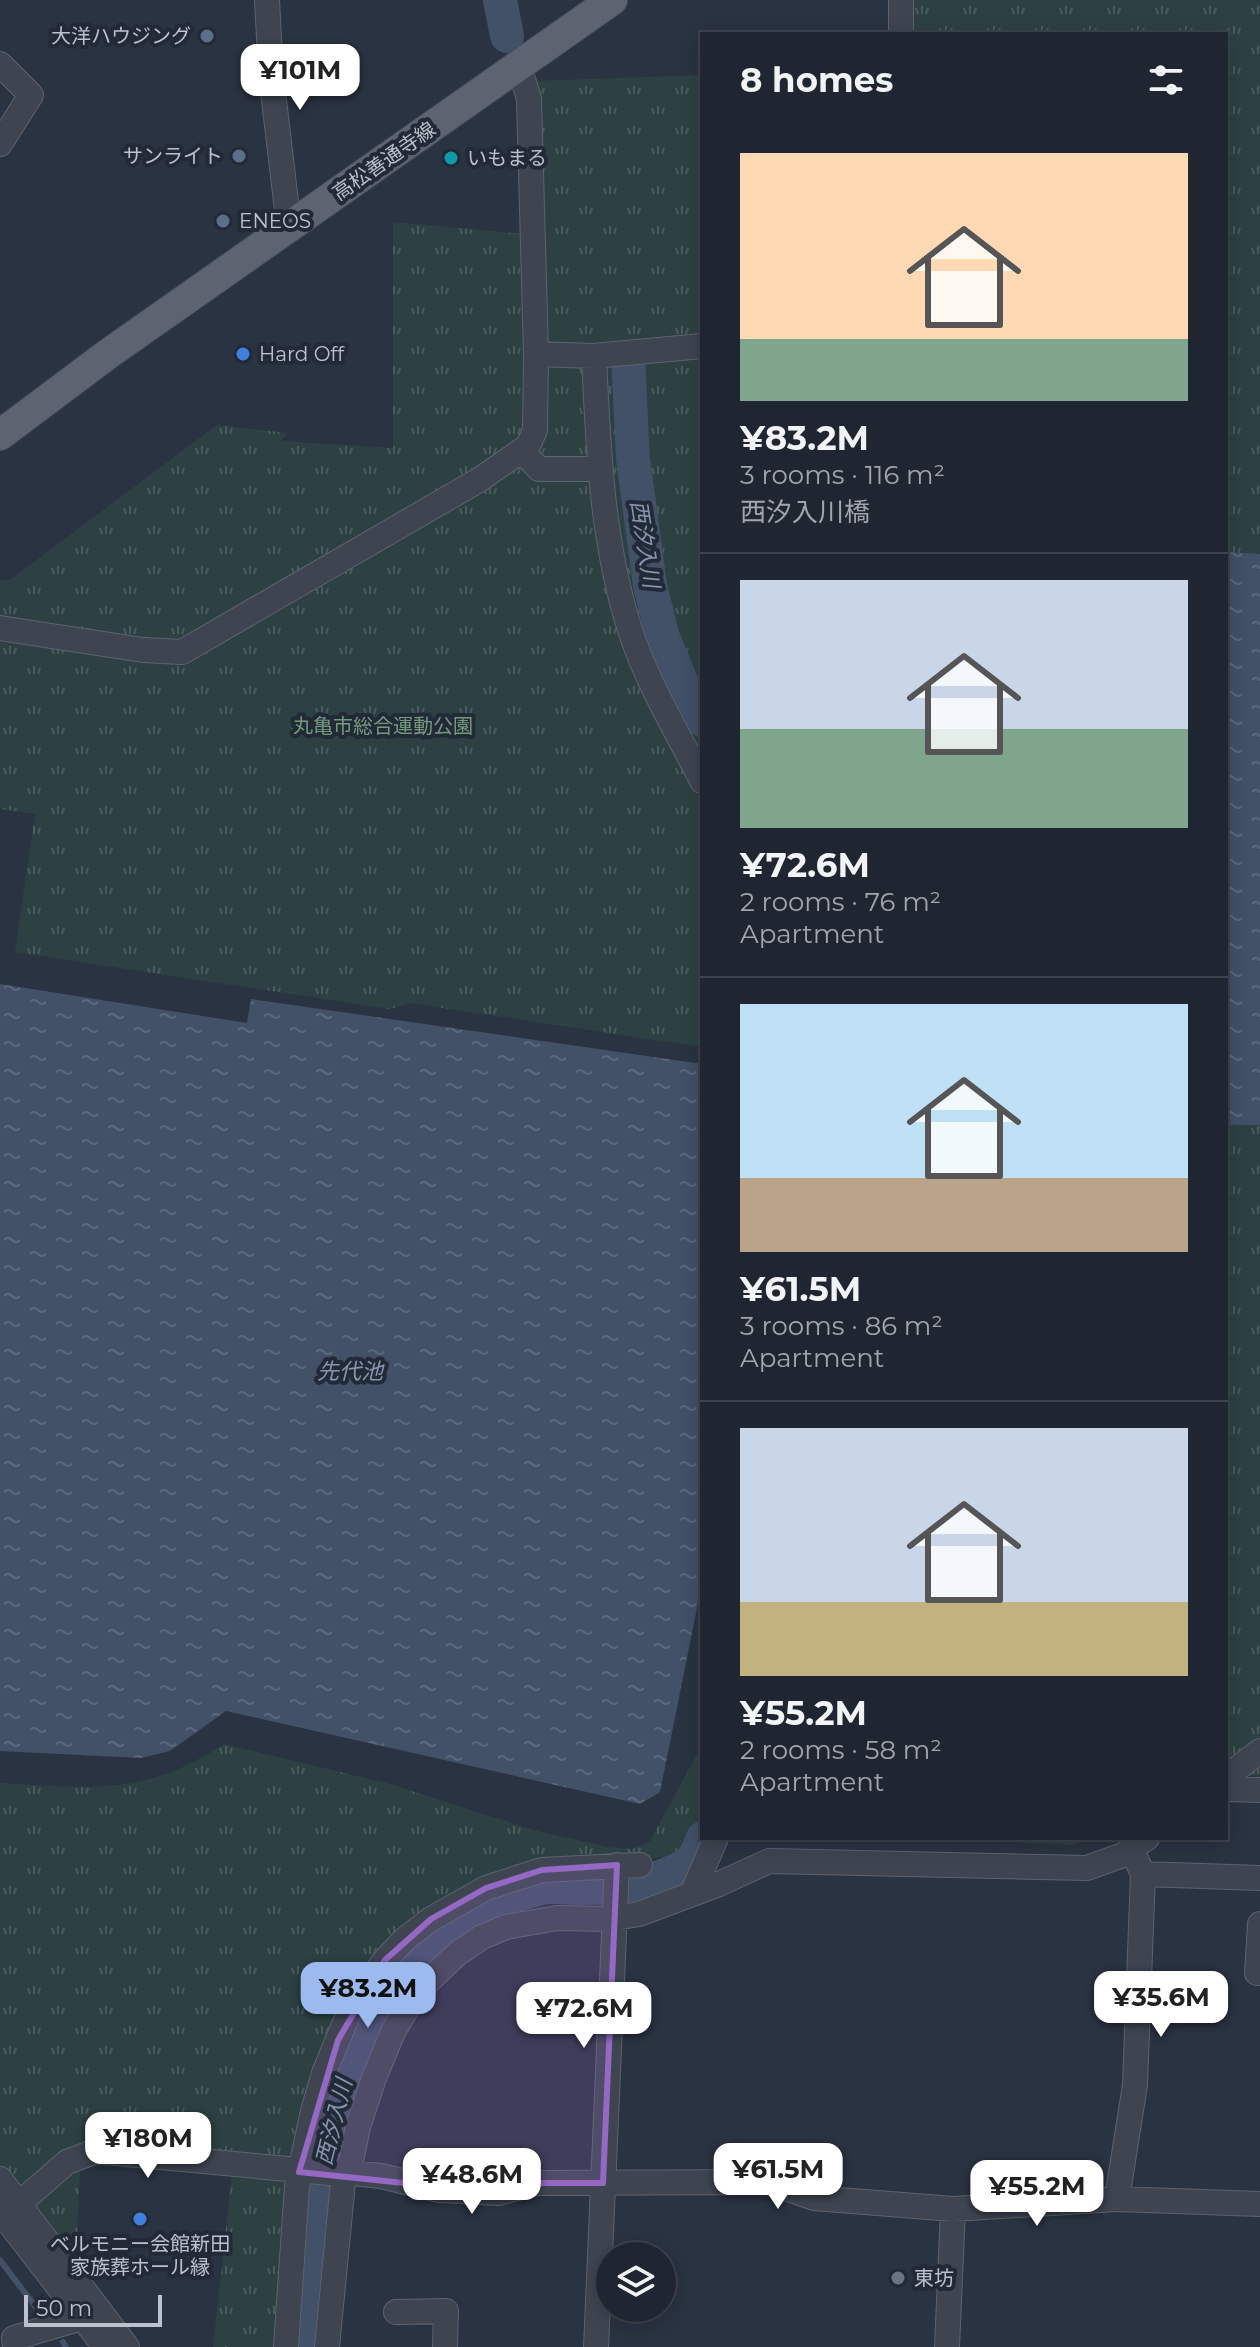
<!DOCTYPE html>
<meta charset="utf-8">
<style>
body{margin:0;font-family:Montserrat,"Noto Sans JP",sans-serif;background:#2d323d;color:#f1f3f6;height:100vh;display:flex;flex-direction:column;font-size:30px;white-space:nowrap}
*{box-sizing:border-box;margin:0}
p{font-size:26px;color:#a2a5ab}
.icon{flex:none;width:44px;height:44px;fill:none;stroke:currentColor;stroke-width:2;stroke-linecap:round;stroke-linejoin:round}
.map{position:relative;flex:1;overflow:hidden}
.drawer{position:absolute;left:700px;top:32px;width:528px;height:1808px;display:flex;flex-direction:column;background:#202631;border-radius:0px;box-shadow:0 4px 20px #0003,0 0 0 2px #3d434d}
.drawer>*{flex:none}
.fabs{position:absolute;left:596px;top:2242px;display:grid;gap:16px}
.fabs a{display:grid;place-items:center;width:80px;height:80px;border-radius:50%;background:#202631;box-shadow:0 4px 20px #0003,0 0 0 2px #3d434d;font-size:40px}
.scale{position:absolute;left:24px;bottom:20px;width:138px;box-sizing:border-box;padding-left:8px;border:4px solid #bcc1cb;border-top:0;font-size:22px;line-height:28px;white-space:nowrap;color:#bcc1cb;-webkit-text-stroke:6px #232a37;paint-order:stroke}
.price{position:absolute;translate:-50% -68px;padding:0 18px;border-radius:16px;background:#fff;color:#222;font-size:26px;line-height:52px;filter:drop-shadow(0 2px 4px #0008)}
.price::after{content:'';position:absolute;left:50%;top:48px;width:24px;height:18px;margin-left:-12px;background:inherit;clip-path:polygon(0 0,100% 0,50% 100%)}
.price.current{background:#9dbaee;color:#111}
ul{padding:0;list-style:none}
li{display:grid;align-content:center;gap:16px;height:424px;padding:0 40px}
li+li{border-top:2px solid #3d434d}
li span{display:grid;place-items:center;height:248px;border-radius:0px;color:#555}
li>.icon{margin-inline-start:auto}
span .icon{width:144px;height:144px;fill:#fffc;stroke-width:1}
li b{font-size:34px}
h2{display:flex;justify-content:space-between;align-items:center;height:96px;padding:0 40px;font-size:34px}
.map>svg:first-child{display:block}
.park{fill:url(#park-tufts)}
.water{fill:url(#water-ripples)}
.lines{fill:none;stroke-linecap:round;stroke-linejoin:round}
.stream{stroke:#425068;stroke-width:6}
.river{stroke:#425068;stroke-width:34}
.minor-casing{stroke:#5d636f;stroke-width:26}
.major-casing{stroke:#484e5b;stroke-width:32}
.minor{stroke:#3e4551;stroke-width:24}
.major{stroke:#5d6471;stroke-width:30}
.marked{fill:#9568c4;fill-opacity:0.2;stroke:#9568c4;stroke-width:6;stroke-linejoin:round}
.service-dot{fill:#5c6f8a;stroke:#232a37;stroke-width:3}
.culture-dot{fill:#0f9aa8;stroke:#232a37;stroke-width:3}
.shop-dot{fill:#3f7fe0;stroke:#232a37;stroke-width:3}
.worship-dot{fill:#6b7280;stroke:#232a37;stroke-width:3}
.labels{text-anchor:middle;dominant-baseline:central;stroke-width:8;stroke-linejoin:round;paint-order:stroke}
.poi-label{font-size:20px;fill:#bcc1cb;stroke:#232a37;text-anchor:start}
.street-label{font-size:20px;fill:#bcc1cb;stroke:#232a37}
.park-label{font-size:20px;fill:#75997f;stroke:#232a37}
.water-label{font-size:22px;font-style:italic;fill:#8696af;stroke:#232a37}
</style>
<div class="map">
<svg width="1260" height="2347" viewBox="0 0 1260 2347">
<defs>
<pattern id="park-tufts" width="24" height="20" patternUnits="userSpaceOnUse" patternTransform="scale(2)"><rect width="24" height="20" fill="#2d4143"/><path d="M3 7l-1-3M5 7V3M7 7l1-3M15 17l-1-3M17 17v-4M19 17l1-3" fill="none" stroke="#4a5b5d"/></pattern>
<pattern id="water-ripples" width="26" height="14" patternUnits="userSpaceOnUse" patternTransform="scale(2)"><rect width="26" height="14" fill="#425068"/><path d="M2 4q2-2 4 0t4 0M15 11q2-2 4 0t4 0" fill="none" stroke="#5b677c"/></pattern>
</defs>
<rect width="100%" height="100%" fill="#2a3341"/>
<path class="park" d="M912 0H1260V1777L1226 1774V34H909Z
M702 75V1047L410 1003 390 1009 15 952 35 814 0 809V580H10L217 425 288 433 280 441 393 448V222L546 236 539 105 532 81Z
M224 1744 390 1784 533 1830 608 1847 632 1849 650 1841 702 1745V1838H722L720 1844 627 1864 472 1888 346 2003 275 2347H213L232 2174 80 2165 76 2263 0 2165V1783C90 1788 144 1797 224 1744Z
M934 1838H1091L1073 1845Z"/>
<path class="water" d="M1226 552 1260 554V1125H1226Z
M0 984 247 1023 251 999 702 1064V1583L660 1792 640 1804 226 1711 170 1751 141 1758 0 1751Z"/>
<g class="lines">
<path class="stream" d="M0 2260 44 2318
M63 2342 66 2347"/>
<path class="river" d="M500 0 507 36
M628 359 633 459 650 585 662 635 681 681 702 720
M306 2347C321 2162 321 1944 541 1888 552 1885 566 1888 578 1888 618 1888 635 1889 672 1872 679 1869 688 1866 692 1860 697 1854 700 1845 703 1838"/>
<g class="minor-casing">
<path id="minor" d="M267 0 271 75 289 227
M901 34V0
M0 64 31 95 0 144
M536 354 594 356 702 346
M594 356C598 448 602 544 631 633 648 684 677 732 702 781
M522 451 539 469H601
M0 628 143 650 182 652 479 480 528 446 535 430 536 354 529 99 519 66
M1226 1777 1260 1751
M1226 1789 1260 1790
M1136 1859 1143 1874 1260 1878
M692 1894 716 1838
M1257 1973 1260 1924
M0 2179 127 2347
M1117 2199 1135 2085 1143 1874
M0 2211 105 2347
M4 2217 67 2162 96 2151 341 2174 350 2166 358 2127 374 2078 393 2032 407 2008 421 1988 457 1954 482 1937 506 1927 557 1918 609 1919 639 1914 719 1884 769 1861 1087 1868 1123 1855 1147 1838
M396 2312 446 2311 445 2347
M15 2347 14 2338 82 2318 92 2309
M286 2347 297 2186 313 2111 324 2073 352 2005 385 1960 405 1939 431 1919 486 1888 542 1870 640 1865
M327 2347 344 2172 381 2176 439 2190 499 2193 536 2183 768 2182 814 2198 953 2209 1117 2199 1260 2204
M596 2347 617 1865
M947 2347 953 2209"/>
</g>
<g class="major-casing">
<path id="major" d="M0 435 108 354 612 0"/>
</g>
<use href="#minor" class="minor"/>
<use href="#major" class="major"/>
</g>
<path class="marked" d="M617 1865 603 2183H536L499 2193 299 2172 338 2040 385 1960 431 1919 486 1888 542 1870Z"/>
<g class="service-dot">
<circle cx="207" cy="36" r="8"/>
<circle cx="239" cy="156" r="8"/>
<circle cx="223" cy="221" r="8"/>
</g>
<circle class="culture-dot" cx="451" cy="158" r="8"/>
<g class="shop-dot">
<circle cx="243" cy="354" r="8"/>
<circle cx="140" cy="2219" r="8"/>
</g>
<circle class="worship-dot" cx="898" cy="2278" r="8"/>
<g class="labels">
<g class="poi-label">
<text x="191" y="36" text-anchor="end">大洋ハウジング</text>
<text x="223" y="156" text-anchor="end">サンライト</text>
<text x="467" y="158">いもまる</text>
<text x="239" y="221">ENEOS</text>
<text x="259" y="354">Hard Off</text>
<text x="140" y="2244" text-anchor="middle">ベルモニー会館新田<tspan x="140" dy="23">家族葬ホール縁</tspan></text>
<text x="914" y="2278">東坊</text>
</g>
<g class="street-label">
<text transform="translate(384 161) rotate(-35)">高松善通寺線</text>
</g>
<g class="park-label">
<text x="383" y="726">丸亀市総合運動公園</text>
</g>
<g class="water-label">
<text transform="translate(645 544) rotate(81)">西汐入川</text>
<text x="350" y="1371">先代池</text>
<text transform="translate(334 2122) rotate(-76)">西汐入川</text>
</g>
</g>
</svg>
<div class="fabs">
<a><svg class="icon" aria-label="layers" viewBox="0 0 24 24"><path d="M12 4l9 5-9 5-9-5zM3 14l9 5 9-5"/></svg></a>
</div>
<div class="scale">50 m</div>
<b class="price" style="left:300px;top:112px">¥101M</b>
<b class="price current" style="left:368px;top:2030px">¥83.2M</b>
<b class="price" style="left:1161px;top:2039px">¥35.6M</b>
<b class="price" style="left:584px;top:2050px">¥72.6M</b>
<b class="price" style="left:148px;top:2180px">¥180M</b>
<b class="price" style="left:778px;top:2211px">¥61.5M</b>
<b class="price" style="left:472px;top:2216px">¥48.6M</b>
<b class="price" style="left:1037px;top:2228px">¥55.2M</b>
<section class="drawer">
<h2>8 homes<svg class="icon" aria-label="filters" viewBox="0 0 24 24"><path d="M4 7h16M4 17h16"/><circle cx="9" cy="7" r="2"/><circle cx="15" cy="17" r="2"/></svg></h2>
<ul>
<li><span style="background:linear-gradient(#ffd9b3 75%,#7fa58c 0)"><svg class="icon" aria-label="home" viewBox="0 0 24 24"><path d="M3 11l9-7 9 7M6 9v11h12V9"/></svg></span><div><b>¥83.2M</b><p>3 rooms · 116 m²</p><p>西汐入川橋</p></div></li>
<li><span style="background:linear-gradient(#c9d6e8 60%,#7fa58c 0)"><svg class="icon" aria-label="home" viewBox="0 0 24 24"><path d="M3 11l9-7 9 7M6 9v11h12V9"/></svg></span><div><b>¥72.6M</b><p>2 rooms · 76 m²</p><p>Apartment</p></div></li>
<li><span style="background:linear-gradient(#bfe0f5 70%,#b9a48a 0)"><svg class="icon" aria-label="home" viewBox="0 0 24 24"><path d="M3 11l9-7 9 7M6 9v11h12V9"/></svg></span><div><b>¥61.5M</b><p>3 rooms · 86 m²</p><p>Apartment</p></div></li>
<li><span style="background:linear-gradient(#c9d6e8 70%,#c2b280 0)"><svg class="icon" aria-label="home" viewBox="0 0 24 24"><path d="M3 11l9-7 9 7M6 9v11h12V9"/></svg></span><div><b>¥55.2M</b><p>2 rooms · 58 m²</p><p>Apartment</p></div></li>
</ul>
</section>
</div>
